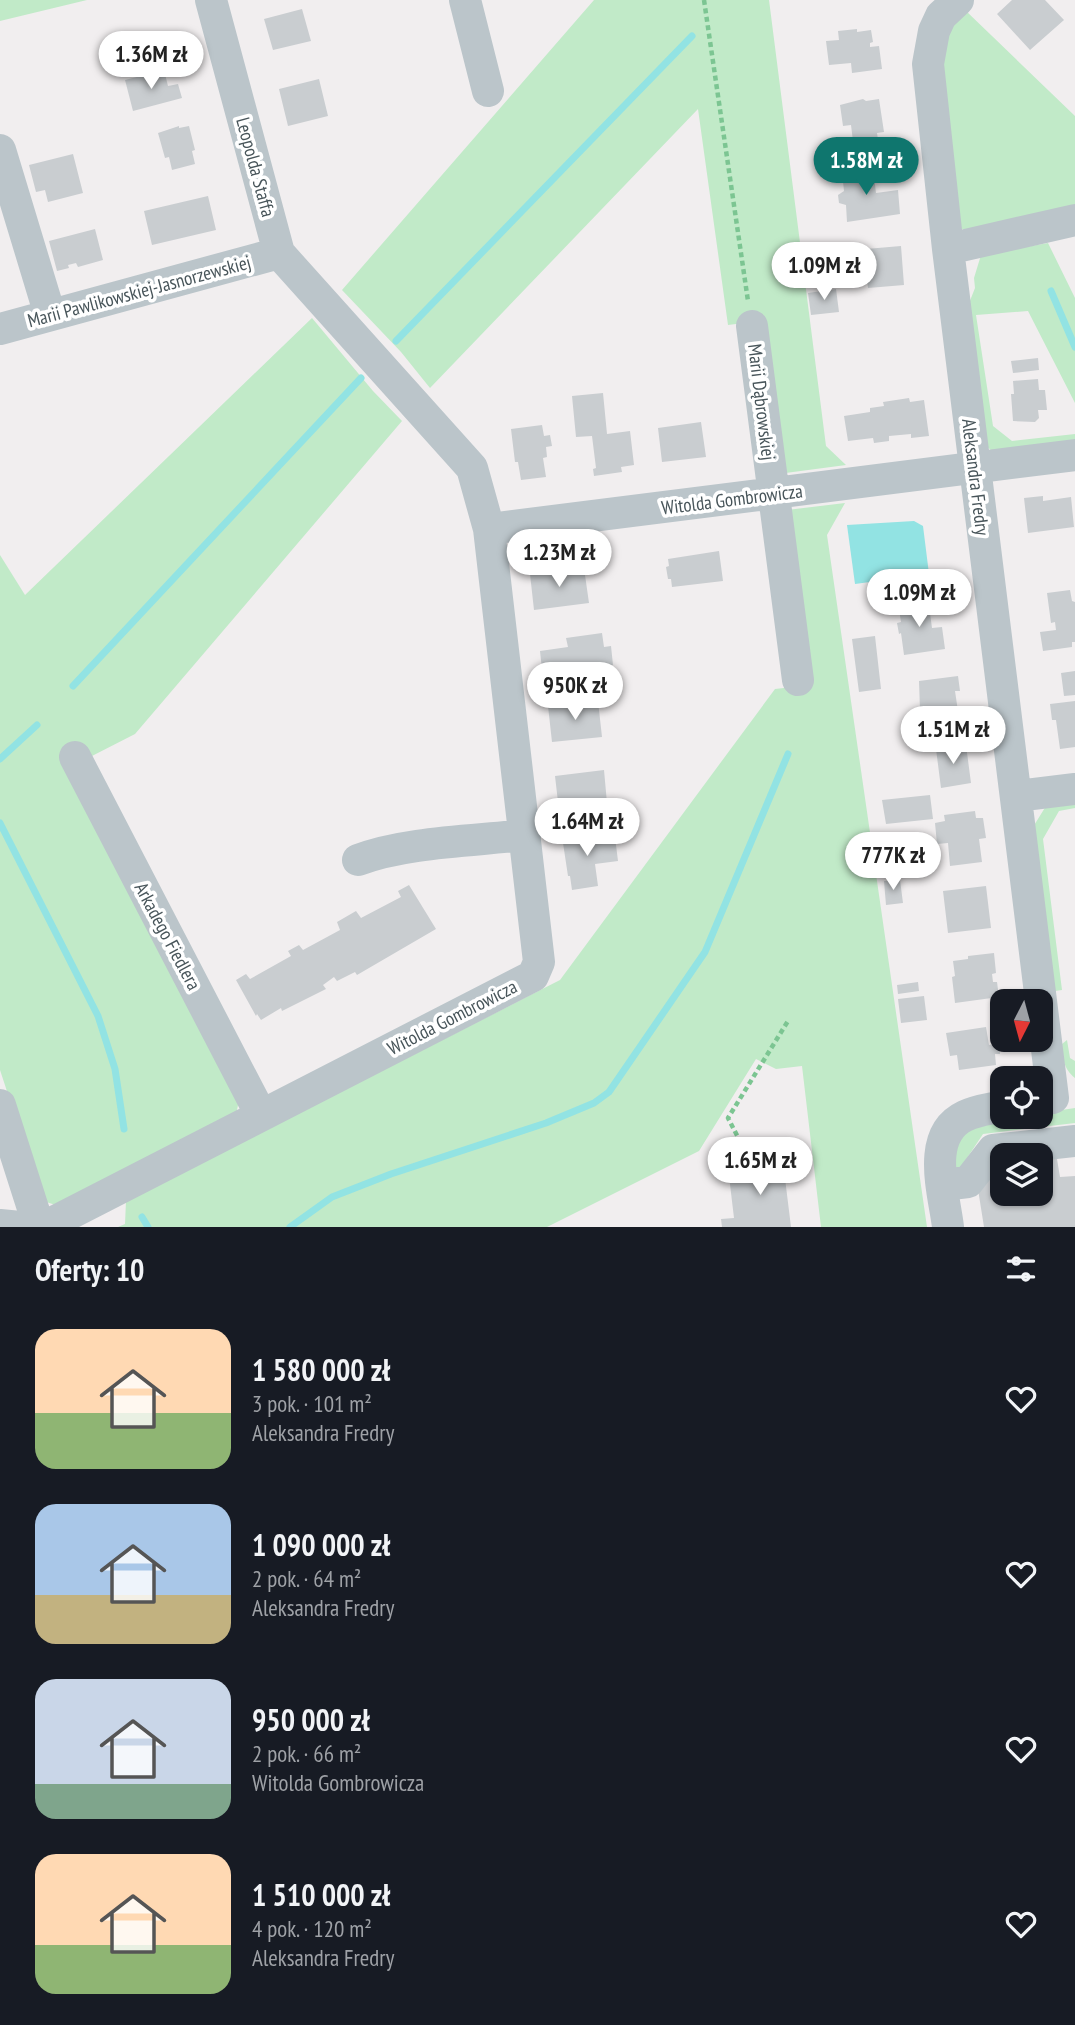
<!DOCTYPE html>
<html lang="pl">
<meta charset="utf-8">
<style>
body{margin:0;font-family:"PT Sans Narrow",sans-serif;background:#242831;color:#f1f3f6;height:100vh;display:flex;flex-direction:column;font-size:26px;white-space:nowrap}
*{box-sizing:border-box;margin:0}
p{font-size:23px;color:#9ea1a6}
.icon{flex:none;width:38px;height:38px;fill:none;stroke:currentColor;stroke-width:2;stroke-linecap:round;stroke-linejoin:round}
.map{position:relative;height:1227px;overflow:hidden}
.details{display:flex;flex-direction:column;background:#171b24;flex:1}
.details>*{flex:none}
.needle{width:46px;rotate:186deg}
.tools{position:absolute;left:990px;top:989px;display:grid;gap:14px}
.tools a{display:grid;place-items:center;width:63px;height:63px;border-radius:14px;background:#171b24;box-shadow:0 2px 5px #0004;font-size:35px}
.price{position:absolute;translate:-50% -60px;padding:0 16px;border-radius:24px;background:#fff;color:#222;font-size:23px;line-height:46px;filter:drop-shadow(0 2px 4px #0008)}
.price::after{content:'';position:absolute;left:50%;top:42px;width:21px;height:16px;margin-left:-10px;background:inherit;clip-path:polygon(0 0,100% 0,50% 100%)}
.price.active{background:#0f766e;color:#fff}
ul{padding:0;list-style:none}
li{display:flex;align-items:center;gap:21px;height:175px;padding:0 35px}
li span{display:grid;place-items:center;flex:none;width:196px;height:140px;border-radius:21px;color:#555}
li>.icon{margin-inline-start:auto}
span .icon{width:84px;height:84px;fill:#fffc;stroke-width:1}
li b{font-size:30px}
h2{display:flex;justify-content:space-between;align-items:center;height:84px;padding:0 35px;font-size:30px}
.map>svg:first-child{display:block}
.green{fill:#c1eac8}
.water{fill:#92e3e3}
.lines{fill:none;stroke-linecap:round;stroke-linejoin:round}
.stream{stroke:#92e3e3;stroke-width:7}
.building{fill:#c9cdd0}
.path{stroke:#7cc592;stroke-width:4.5;stroke-dasharray:5 3.5;stroke-linecap:butt}
.minor{stroke:#bbc5ca;stroke-width:32}
.labels{text-anchor:middle;dominant-baseline:central;stroke-width:7;stroke-linejoin:round;paint-order:stroke}
.street-label{font-size:19px;fill:#48555a;stroke:#fff}
</style>
<div class="map">
<svg width="1075" height="1227" viewBox="0 0 1075 1227">
<rect width="100%" height="100%" fill="#f1eeef"/>
<path class="green" d="M0 0H87L0 21Z
M594 0H769L826 446 846 465 778 474 760 321 728 325 698 109 430 388 401 352 342 290Z
M965 10 1075 116V210L976 229H961L939 61 954 18Z
M1048 243 1075 298V403L1028 311 976 315 993 426 1012 441 1075 434V443L992 451 985 445 964 316 975 288 974 278 981 255Z
M312 318 373 391 402 421 135 734 90 757 240 1095 236 1115 62 1207 43 1201 0 1070V555L25 595Z
M845 503 827 535 927 1227H821L802 1066 776 1069 756 1059 699 1151 547 1227H118L125 1224 126 1201 560 980 775 689 810 685 787 510Z
M1075 799V808L1059 811 1043 839 1062 990 1055 991 1033 827 1046 806Z
M1067 1040 1070 1058 1075 1061V1078C1063 1068 1063 1059 1062 1044Z
M1075 1108V1123L983 1134 959 1170 951 1165 950 1151 966 1127 1014 1117 1041 1116V1113Z"/>
<path class="water" d="M914 521 923 526 929 574 855 584 847 525Z"/>
<g class="lines">
<path class="stream" d="M1051 291 1075 347
M396 341 692 36
M73 686 361 378
M0 759 37 725
M0 823 98 1016 115 1069 124 1129
M142 1217 148 1227
M290 1227 332 1197 391 1174 546 1123 594 1103 609 1092 705 952 788 754"/>
</g>
<path class="building" d="M1012 0H1045L1064 20 1030 50 997 14Z
M302 9 311 41 273 50 264 19Z
M857 29V32L871 30 873 42 870 43V47L879 46 882 69 852 73 851 63 829 65 826 41 839 40 838 31Z
M164 70 168 86 178 84 182 98 133 111 125 80Z
M319 79 328 116 288 126 279 89Z
M863 99 866 101 879 99 884 132 877 133 879 146 854 149 851 125 843 126 840 105Z
M179 126V128L189 126 195 150 192 151 195 164 172 170 169 157 165 158 158 133Z
M73 154 83 193 48 202 45 190 36 192 29 165Z
M873 168 876 193 898 190 900 214 847 222 846 205 839 203 838 195 844 191 842 172Z
M208 196 216 230 152 245 144 211Z
M95 229 103 260 78 267 76 263 68 265 69 268 57 271 49 241Z
M901 246 904 285 868 288 867 280 859 281 857 260 866 259V249Z
M836 289 839 312 811 315 808 293Z
M1038 358 1039 370 1013 373 1011 361Z
M1038 379 1039 390H1045L1047 410H1038L1039 418 1035 422 1013 421 1011 394H1014L1013 381Z
M603 393 607 434 630 431 634 465 621 467 622 472 594 476 593 469 596 468 592 436 576 437 572 396Z
M909 398 910 402 924 400 929 436 911 438V434L889 436V441L874 443 873 438 848 441 844 416 870 412V408L884 406 883 402Z
M701 422 706 457 662 462 658 428Z
M542 425 544 436 550 435 552 446 546 447 547 457 543 458 546 477 521 480 518 462H515L511 429Z
M1043 496V501L1071 497 1074 527 1028 533 1024 498Z
M719 551 723 581 672 587 671 579H668L666 567 669 566 668 559Z
M584 568 589 603 534 610 530 574Z
M1070 590 1072 601 1075 602V642H1072V647L1043 651 1040 632 1056 630 1055 622 1051 623 1047 593Z
M928 599 932 628 942 627 945 649 904 655 901 633 899 634 897 623 901 622 898 603Z
M602 633 604 647 611 646 613 665 570 670 571 676 543 679 540 651 568 647 566 638Z
M875 636 881 689 859 692 852 639Z
M1075 671V695L1064 696 1061 673Z
M958 676 960 691H955L959 718 939 721 937 708 920 710 919 681Z
M598 701 602 737 552 742 548 706Z
M1075 701V747L1060 749 1056 720H1052L1050 704Z
M966 745 971 783 941 788 936 749Z
M604 770 607 803 576 806 575 800 558 802 555 776Z
M930 795 933 819 886 824 882 800Z
M975 811 976 818H983L986 838 979 839 982 862 950 866 948 843 937 844 935 823 945 821 944 815Z
M590 833 591 840 615 837 618 861 595 864 598 886 572 890 570 876H568L563 843 567 842 566 836Z
M900 880 903 903 886 905 884 881Z
M409 885 436 929 357 975 355 972 337 981 334 977 323 985 326 989 282 1011 281 1008 261 1020 257 1014 256 1016 236 980 246 974 250 979 291 956 288 951 299 945 303 950 340 930 337 922 356 911 361 918 401 897 398 891Z
M986 886 991 928 948 933 943 891Z
M994 953 996 973 992 974 993 982H997L999 997 955 1003 952 977 955 976 953 961 968 959V956Z
M918 982 919 991 898 994 897 985Z
M924 996 927 1020 901 1023 898 999Z
M986 1027 989 1045 999 1043 1000 1054H995L996 1065 959 1070 957 1055 950 1056 946 1033Z
M1056 1153 1060 1177 1075 1176V1227H984L977 1183 1003 1159V1194H1041V1155Z
M782 1154 791 1227H722L721 1219 734 1218 729 1176Z"/>
<g class="lines">
<path class="path" d="M704 0 748 301
M741 1143 728 1118 788 1021"/>
<path class="minor" d="M465 0 488 91
M958 0 941 16 934 31 928 64 948 249 1053 1098
M0 150 50 315
M948 249 1075 220
M752 326 798 680
M0 329 279 253
M489 529 1075 455
M75 757 261 1115
M1016 796 1075 789
M358 860C405 842 473 841 525 835
M0 1105 39 1227
M943 1185 968 1182 993 1150 1075 1141
M0 1225 20 1227
M44 1227 533 976 539 962 489 529 472 468 279 253 211 0
M948 1227C944 1193 925 1135 965 1116 977 1110 990 1109 1003 1106"/>
</g>
<g class="labels">
<g class="street-label">
<text transform="translate(256 167) rotate(75)">Leopolda Staffa</text>
<text transform="translate(139 291) rotate(-15)">Marii Pawlikowskiej-Jasnorzewskiej</text>
<text transform="translate(762 402) rotate(83)">Marii Dąbrowskiej</text>
<text transform="translate(976 477) rotate(83)">Aleksandra Fredry</text>
<text transform="translate(732 499) rotate(-7)">Witolda Gombrowicza</text>
<text transform="translate(168 936) rotate(62)">Arkadego Fiedlera</text>
<text transform="translate(452 1017) rotate(-27)">Witolda Gombrowicza</text>
</g>
</g>
</svg>
<div class="tools">
<a><svg class="needle" viewBox="-14 -14 28 28"><path d="M0-13l5 13h-10z" fill="#e53935"/><path d="M0 13l5-13h-10z" fill="#9ea1a6"/></svg></a>
<a><svg class="icon" aria-label="locate" viewBox="0 0 24 24"><circle cx="12" cy="12" r="6"/><path d="M12 2v4M12 18v4M2 12h4M18 12h4"/></svg></a>
<a><svg class="icon" aria-label="layers" viewBox="0 0 24 24"><path d="M12 4l9 5-9 5-9-5zM3 14l9 5 9-5"/></svg></a>
</div>
<b class="price" style="left:151px;top:91px">1.36M zł</b>
<b class="price active" style="left:866px;top:197px">1.58M zł</b>
<b class="price" style="left:824px;top:302px">1.09M zł</b>
<b class="price" style="left:559px;top:589px">1.23M zł</b>
<b class="price" style="left:919px;top:629px">1.09M zł</b>
<b class="price" style="left:575px;top:722px">950K zł</b>
<b class="price" style="left:953px;top:766px">1.51M zł</b>
<b class="price" style="left:587px;top:858px">1.64M zł</b>
<b class="price" style="left:893px;top:892px">777K zł</b>
<b class="price" style="left:760px;top:1197px">1.65M zł</b>
</div>
<section class="details">
<h2>Oferty: 10<svg class="icon" aria-label="filters" viewBox="0 0 24 24"><path d="M4 7h16M4 17h16"/><circle cx="9" cy="7" r="2"/><circle cx="15" cy="17" r="2"/></svg></h2>
<ul>
<li><span style="background:linear-gradient(#ffd9b3 60%,#8fb573 0)"><svg class="icon" aria-label="home" viewBox="0 0 24 24"><path d="M3 11l9-7 9 7M6 9v11h12V9"/></svg></span><div><b>1 580 000 zł</b><p>3 pok. · 101 m²</p><p>Aleksandra Fredry</p></div><svg class="icon" aria-label="heart" viewBox="0 0 24 24"><path d="M12 20l-8-8c-3-5 5-10 8-4 3-6 11-1 8 4z"/></svg></li>
<li><span style="background:linear-gradient(#a9c7e8 65%,#c2b280 0)"><svg class="icon" aria-label="home" viewBox="0 0 24 24"><path d="M3 11l9-7 9 7M6 9v11h12V9"/></svg></span><div><b>1 090 000 zł</b><p>2 pok. · 64 m²</p><p>Aleksandra Fredry</p></div><svg class="icon" aria-label="heart" viewBox="0 0 24 24"><path d="M12 20l-8-8c-3-5 5-10 8-4 3-6 11-1 8 4z"/></svg></li>
<li><span style="background:linear-gradient(#c9d6e8 75%,#7fa58c 0)"><svg class="icon" aria-label="home" viewBox="0 0 24 24"><path d="M3 11l9-7 9 7M6 9v11h12V9"/></svg></span><div><b>950 000 zł</b><p>2 pok. · 66 m²</p><p>Witolda Gombrowicza</p></div><svg class="icon" aria-label="heart" viewBox="0 0 24 24"><path d="M12 20l-8-8c-3-5 5-10 8-4 3-6 11-1 8 4z"/></svg></li>
<li><span style="background:linear-gradient(#ffd9b3 65%,#8fb573 0)"><svg class="icon" aria-label="home" viewBox="0 0 24 24"><path d="M3 11l9-7 9 7M6 9v11h12V9"/></svg></span><div><b>1 510 000 zł</b><p>4 pok. · 120 m²</p><p>Aleksandra Fredry</p></div><svg class="icon" aria-label="heart" viewBox="0 0 24 24"><path d="M12 20l-8-8c-3-5 5-10 8-4 3-6 11-1 8 4z"/></svg></li>
</ul>
</section>
